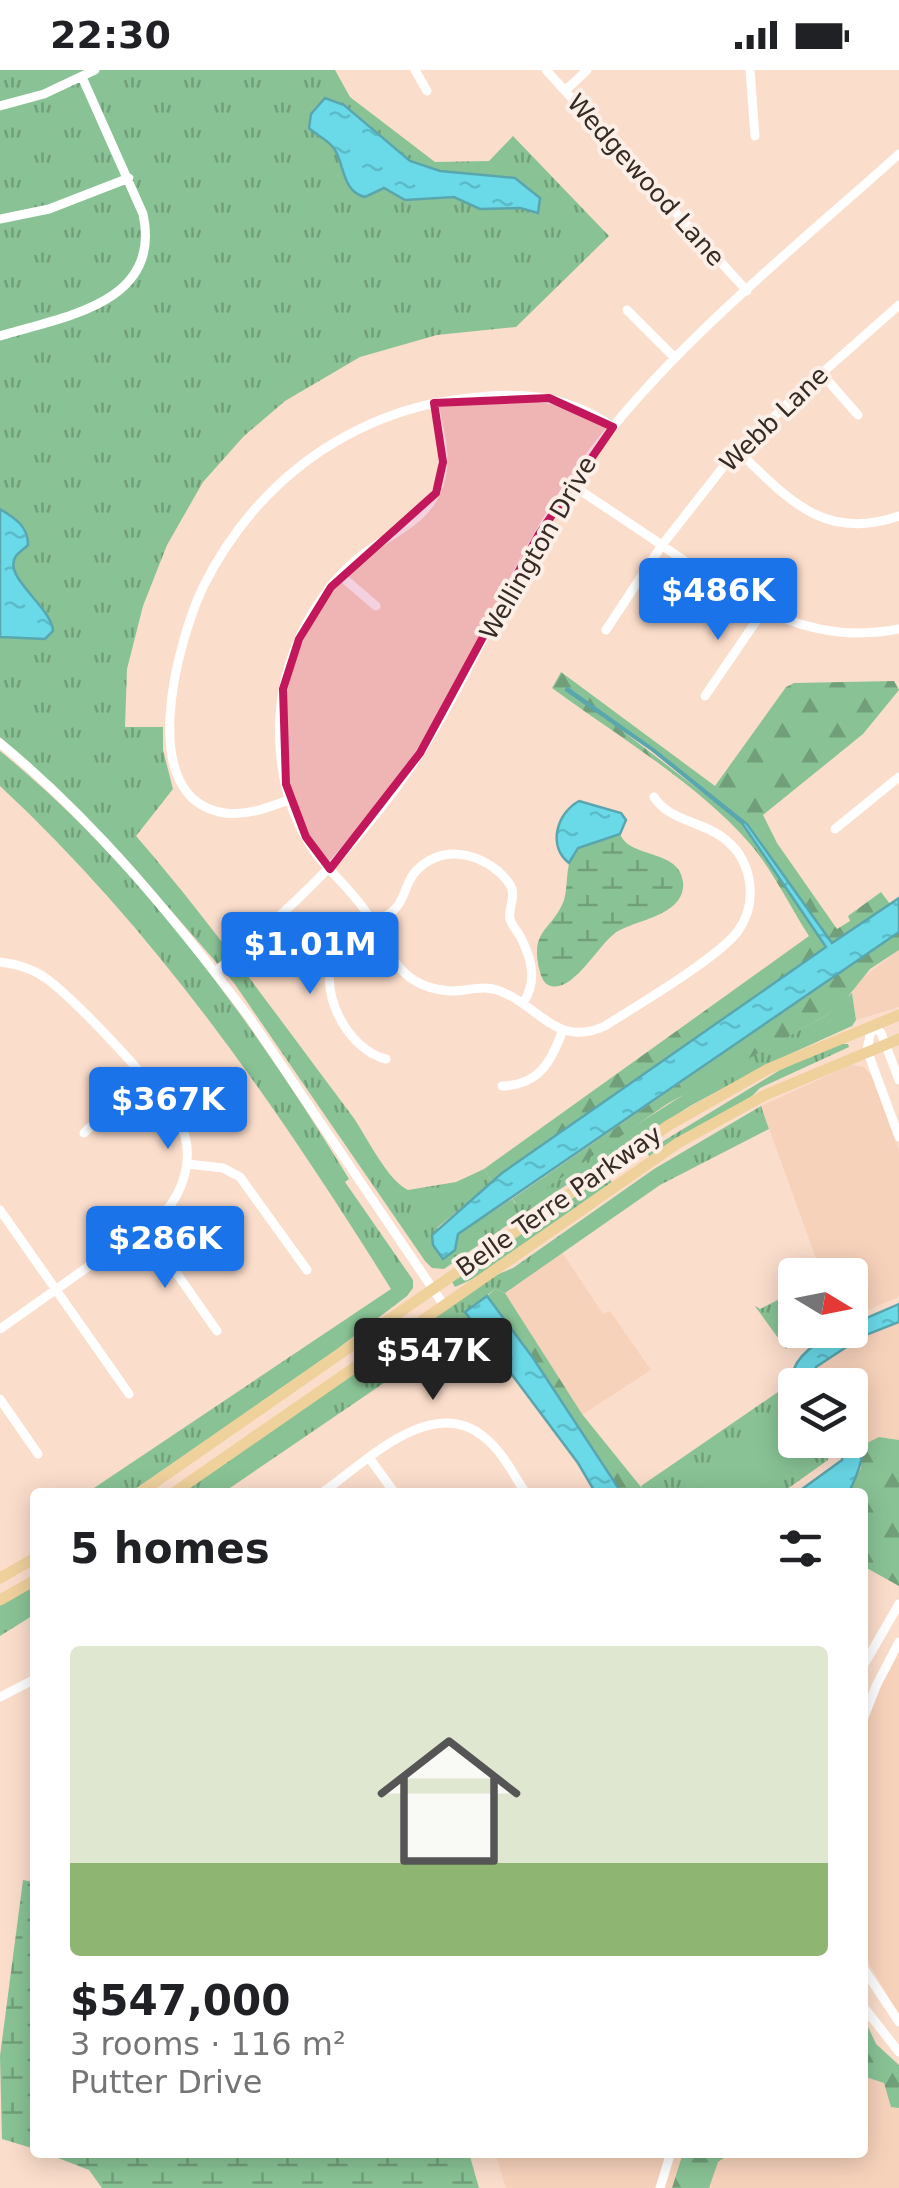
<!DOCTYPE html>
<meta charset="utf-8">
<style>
body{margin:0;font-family:"DejaVu Sans",sans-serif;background:#f6f6f6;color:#202124;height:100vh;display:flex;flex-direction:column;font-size:38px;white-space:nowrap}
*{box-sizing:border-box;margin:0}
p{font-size:32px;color:#757577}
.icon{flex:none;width:55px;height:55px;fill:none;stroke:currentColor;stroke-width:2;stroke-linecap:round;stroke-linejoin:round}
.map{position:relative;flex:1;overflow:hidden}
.panel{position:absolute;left:30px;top:1418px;width:838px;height:670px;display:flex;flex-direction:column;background:#fff;border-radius:10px;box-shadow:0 5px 25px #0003}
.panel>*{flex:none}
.needle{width:65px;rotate:100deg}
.tools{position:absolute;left:778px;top:1188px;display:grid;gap:20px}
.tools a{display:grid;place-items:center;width:90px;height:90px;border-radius:10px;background:#fff;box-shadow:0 5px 25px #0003;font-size:50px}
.price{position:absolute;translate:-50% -85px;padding:0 22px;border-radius:10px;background:#1a73e8;color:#fff;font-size:32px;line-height:65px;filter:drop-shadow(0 2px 5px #0008)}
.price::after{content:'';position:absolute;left:50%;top:60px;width:30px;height:22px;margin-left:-15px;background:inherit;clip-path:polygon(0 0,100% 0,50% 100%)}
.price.active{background:#222;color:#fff}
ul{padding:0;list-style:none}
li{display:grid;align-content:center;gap:20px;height:530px;padding:0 40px}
li span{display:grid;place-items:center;height:310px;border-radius:10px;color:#555}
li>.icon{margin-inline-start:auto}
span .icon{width:180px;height:180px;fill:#fffc;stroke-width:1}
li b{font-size:42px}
h2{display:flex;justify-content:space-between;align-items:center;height:120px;padding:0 40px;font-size:42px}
.status{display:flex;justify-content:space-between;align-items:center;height:70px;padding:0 50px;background:#fff;direction:ltr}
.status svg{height:28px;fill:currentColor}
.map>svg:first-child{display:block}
.built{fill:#f7d2bb}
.grass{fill:url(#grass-tufts)}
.forest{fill:url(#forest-firs)}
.wetland{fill:url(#wetland-marsh)}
.park{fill:#89c395}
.water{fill:url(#water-ripples);stroke:#5aa6ae;stroke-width:2.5}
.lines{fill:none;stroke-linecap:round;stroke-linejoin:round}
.minor{stroke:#fff;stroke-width:9}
.major{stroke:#efd19c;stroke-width:11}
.marked{fill:#c2185b;fill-opacity:0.2;stroke:#c2185b;stroke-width:8;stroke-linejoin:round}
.labels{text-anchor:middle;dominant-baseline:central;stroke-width:8;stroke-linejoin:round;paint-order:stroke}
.street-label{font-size:25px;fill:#362b24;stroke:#fbefe7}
</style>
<div class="status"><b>22:30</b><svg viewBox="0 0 49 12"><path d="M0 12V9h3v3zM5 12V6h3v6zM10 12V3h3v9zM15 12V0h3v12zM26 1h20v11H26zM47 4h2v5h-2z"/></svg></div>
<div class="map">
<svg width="899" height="2118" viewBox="0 0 899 2118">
<defs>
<pattern id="grass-tufts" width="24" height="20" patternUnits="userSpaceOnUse" patternTransform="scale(2.5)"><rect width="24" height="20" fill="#89c395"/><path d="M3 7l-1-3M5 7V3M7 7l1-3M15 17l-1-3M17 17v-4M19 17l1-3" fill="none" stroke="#719f79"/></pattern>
<pattern id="forest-firs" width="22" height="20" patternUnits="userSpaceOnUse" patternTransform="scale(2.5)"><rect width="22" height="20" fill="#89c395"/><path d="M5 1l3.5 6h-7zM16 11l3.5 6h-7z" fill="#719f79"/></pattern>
<pattern id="wetland-marsh" width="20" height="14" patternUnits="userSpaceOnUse" patternTransform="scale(2.5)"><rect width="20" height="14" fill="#89c395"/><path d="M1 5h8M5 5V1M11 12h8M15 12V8" fill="none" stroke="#719f79"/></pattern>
<pattern id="water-ripples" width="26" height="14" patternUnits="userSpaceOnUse" patternTransform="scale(2.5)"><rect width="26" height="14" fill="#6adae9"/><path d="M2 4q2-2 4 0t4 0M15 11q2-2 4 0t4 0" fill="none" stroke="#5cbbc8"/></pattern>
</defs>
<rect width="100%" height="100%" fill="#fbddcb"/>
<path class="built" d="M899 880V937L856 950 852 923 858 911Z
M851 995 864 997 873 1008 899 1080V1227L850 1247V1205H822L761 1036Z
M562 1182 603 1244 610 1241 651 1300 582 1345 505 1223Z
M899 1252V1370L879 1367 863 1375 850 1354V1315H817L814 1307 816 1298 863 1266Z
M899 1581V1945L863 1883V1665L871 1636Z
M863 1946 876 1974 899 1995V2118H506L495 2083 862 2082Z"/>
<path class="grass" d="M0 0H335L350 27 435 92 489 91 513 66 609 166 516 257 437 265 360 287 285 331 244 366 203 412 167 475 143 536 127 599 125 657H163V680L173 719 136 766C214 856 282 953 353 1047 367 1067 387 1110 408 1120L456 1112 484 1099 492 1112 437 1158 454 1173 458 1164 512 1129 515 1133 697 1016 827 945 852 923 856 950 852 956 770 993 690 1036 551 1125 444 1199 432 1198 425 1191 234 913 122 784 0 667Z
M0 681C139 794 256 956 349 1109L345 1112 413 1210V1218L407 1226 336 1280 131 1422H88L391 1219C278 1038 157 862 0 716Z
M835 974H848L849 977 760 1018 751 1027 649 1086 647 1081 780 1000Z
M761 1036 769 1059 660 1115 505 1223 495 1219 465 1242 472 1253 224 1422H183L494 1206 513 1198 654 1099Z
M605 1105 612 1112 475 1208 455 1217 452 1212Z
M795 1221V1260H814L786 1279 755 1236 760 1239Z
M791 1313 795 1330V1370H822L829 1381 828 1390 783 1422H645L641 1416Z
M35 1515V1544L0 1566V1535Z"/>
<path class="forest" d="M561 602 715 716 786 617 794 613 894 611 899 620 863 664 763 745 777 773 837 859 850 851 848 846 881 822 890 834 833 874 747 754 653 679 567 618 742 753 827 877 492 1112 484 1099 809 866C790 837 774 802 751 775 699 714 617 666 552 618Z
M899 862V880L870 899 842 934 827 945 667 1034 523 1134 518 1135 512 1129Z
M495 1219 505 1223 582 1344 645 1422H621L533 1288 487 1226Z
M879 1367 899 1370V1516L863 1496 862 1422H849L861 1398 863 1375Z
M863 1946 876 1974 899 1995V2038L891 2037 884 2013 863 2006Z
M683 2083H731L718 2092 709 2118H672Z"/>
<path class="wetland" d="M620 764C630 789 680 779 683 812 686 847 634 849 614 864 598 876 573 922 551 916 543 914 541 906 539 898 530 859 553 860 564 830 569 815 564 791 577 779 586 771 608 768 620 764Z
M35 1808V2079L2 2069 0 1986 23 1810 34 1812Z
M45 2083H469L479 2118H102L89 2100Z"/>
<path class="park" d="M780 1363 801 1394 761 1422H694Z"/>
<path class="water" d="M325 28 344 35 410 91 440 101 515 108 540 128 538 143 520 138 480 139 454 127 405 130 384 118 365 127C342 121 345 97 335 80 329 70 317 66 309 58L311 44Z
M0 439C15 448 28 456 28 475 24 479 19 482 16 486 1 506 52 537 53 561L45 569 0 567Z
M567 618 653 679 747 754 832 873 899 828V862L458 1164 455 1180 443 1189 433 1175 432 1165 502 1103 826 877 742 753 652 680 566 620Z
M579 731 621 743 626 750 620 764 578 778 569 793C547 776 557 743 579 731Z
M487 1226 533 1288 621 1422H595L578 1393 465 1242Z
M899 1234V1252L863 1266 816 1297 814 1307 817 1315H802L794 1299C800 1282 831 1260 850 1260V1255Z
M850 1354C870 1378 861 1397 849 1422H798L842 1390 844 1379 838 1370H850Z"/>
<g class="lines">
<path class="minor" d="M415 0 427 21
M546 0 747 221
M750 0 755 66
M565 21 587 0
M0 36 44 24 95 0
M0 149 49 139 129 108
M627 240 675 288
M0 266C62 247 163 234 143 144L82 7
M821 303 858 345
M434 333C438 357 447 383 441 408 431 453 387 463 356 490 330 512 309 544 296 576 270 640 274 723 314 781 329 801 349 818 364 839 391 878 394 918 452 921 467 921 482 915 497 920 539 934 555 979 605 956 636 936 718 888 738 861 758 833 753 792 726 770 704 751 670 752 654 727
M738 381C788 429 824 472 899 446
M570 414C605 437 639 459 673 483 745 532 807 577 899 559
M341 506 376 536
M606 560 662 475 724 396 787 334 899 235
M705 626 763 541
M0 673C96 752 175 849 249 947L443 1234
M291 729C270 737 247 746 225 743 133 730 178 570 203 517 221 481 245 447 274 419 322 372 387 339 454 330 513 321 563 322 613 357
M835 759 899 707
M0 892C16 894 31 898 44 907 71 924 175 1034 184 1063 193 1091 183 1122 164 1143L0 1259
M215 902C300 832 377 757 433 662 485 573 524 475 586 391 673 274 791 181 899 84
M386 989C347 980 313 916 338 879 350 860 378 855 394 840 406 829 405 812 416 801 440 776 473 781 498 801 503 806 509 811 512 819 515 829 508 838 510 849 512 856 518 862 521 868 532 889 537 913 523 933
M899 1010 881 963 872 955 867 980 899 1067
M502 1016C538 1015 551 993 562 962
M84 1063 143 1006
M187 1094 223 1098 240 1107 307 1200
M0 1140 129 1324
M145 1158 217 1261
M0 1329 38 1384
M370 1389 394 1422
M323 1422C365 1393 432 1323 484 1367 502 1381 513 1404 525 1422
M862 1598 899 1534
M0 1627 35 1609
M862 1652 877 1614 899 1572
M862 1896 899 1952
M862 1935 899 1982
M660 2118 671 2082"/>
<path class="major" d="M141 1422 669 1055 768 999 899 945
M175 1422 678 1073 765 1025 899 969
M0 1508 35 1488
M0 1530 35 1510"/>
</g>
<path class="marked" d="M549 328 613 357 539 464 420 683 330 799 306 767 286 714 283 619 299 569 331 517 436 423 443 392 434 333Z"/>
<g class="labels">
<g class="street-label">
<text transform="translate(646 110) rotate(48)">Wedgewood Lane</text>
<text transform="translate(774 349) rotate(-44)">Webb Lane</text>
<text transform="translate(538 478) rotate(-60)">Wellington Drive</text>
<text transform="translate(559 1131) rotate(-35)">Belle Terre Parkway</text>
</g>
</g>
</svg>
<div class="tools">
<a><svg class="needle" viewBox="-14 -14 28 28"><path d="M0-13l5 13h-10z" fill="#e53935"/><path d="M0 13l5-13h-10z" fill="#757577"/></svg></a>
<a><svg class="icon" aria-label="layers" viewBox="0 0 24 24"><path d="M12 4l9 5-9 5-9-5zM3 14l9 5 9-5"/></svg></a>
</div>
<b class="price" style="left:718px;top:573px">$486K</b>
<b class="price" style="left:310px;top:927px">$1.01M</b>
<b class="price" style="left:168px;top:1082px">$367K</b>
<b class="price" style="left:165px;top:1221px">$286K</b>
<b class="price active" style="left:433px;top:1333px">$547K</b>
<section class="panel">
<h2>5 homes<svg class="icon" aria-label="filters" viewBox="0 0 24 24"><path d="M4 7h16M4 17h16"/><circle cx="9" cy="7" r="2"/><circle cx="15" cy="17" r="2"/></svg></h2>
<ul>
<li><span style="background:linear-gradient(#dfe7d0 70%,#8fb573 0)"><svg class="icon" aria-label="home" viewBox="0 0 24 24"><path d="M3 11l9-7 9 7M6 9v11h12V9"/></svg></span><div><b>$547,000</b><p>3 rooms · 116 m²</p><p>Putter Drive</p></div></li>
</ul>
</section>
</div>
